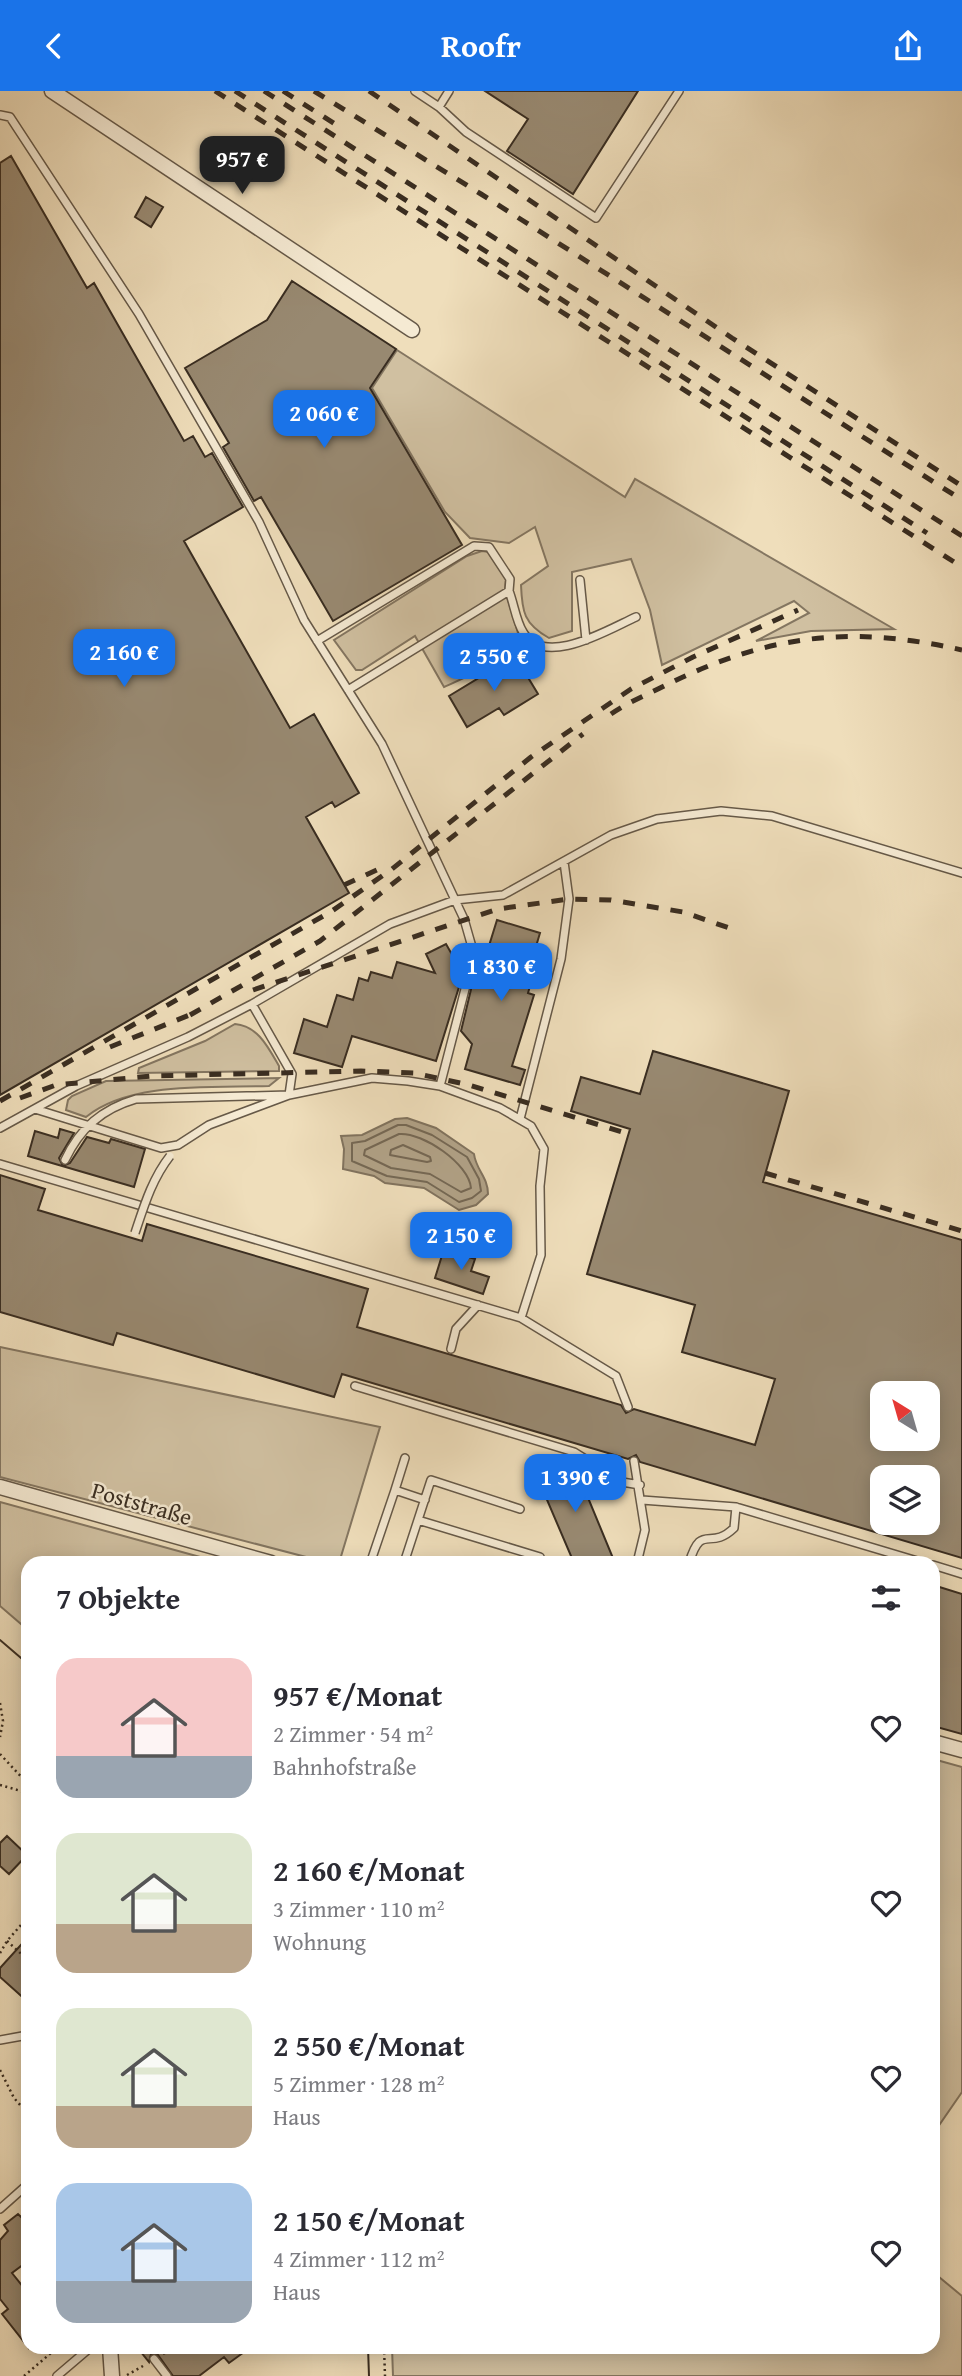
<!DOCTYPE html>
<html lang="de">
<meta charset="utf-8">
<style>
body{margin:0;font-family:"Gentium Book Plus",serif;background:#f7f7f7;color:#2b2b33;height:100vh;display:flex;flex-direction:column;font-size:26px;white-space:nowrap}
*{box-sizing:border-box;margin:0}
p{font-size:23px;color:#7c7c81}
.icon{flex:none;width:38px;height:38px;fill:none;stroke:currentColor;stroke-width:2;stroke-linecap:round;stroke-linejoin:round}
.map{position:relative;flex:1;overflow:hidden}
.details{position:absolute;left:21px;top:1465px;width:919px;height:798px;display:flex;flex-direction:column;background:#fff;border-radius:21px;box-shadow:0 4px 18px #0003}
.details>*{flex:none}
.needle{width:46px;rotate:323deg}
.buttons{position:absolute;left:870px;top:1290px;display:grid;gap:14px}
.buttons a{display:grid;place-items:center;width:70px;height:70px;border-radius:14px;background:#fff;box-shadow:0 4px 18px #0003;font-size:35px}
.price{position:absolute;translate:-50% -60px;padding:0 16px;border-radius:14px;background:#1a73e8;color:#fff;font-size:23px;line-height:46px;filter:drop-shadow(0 2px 4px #0008)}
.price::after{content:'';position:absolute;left:50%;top:42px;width:21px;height:16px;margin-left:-10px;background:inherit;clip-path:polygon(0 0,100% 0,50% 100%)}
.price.active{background:#222;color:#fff}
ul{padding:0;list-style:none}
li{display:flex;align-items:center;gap:21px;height:175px;padding:0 35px}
li span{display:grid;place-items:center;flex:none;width:196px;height:140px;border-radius:21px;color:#555}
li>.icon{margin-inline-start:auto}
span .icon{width:84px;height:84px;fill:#fffc;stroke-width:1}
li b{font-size:30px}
h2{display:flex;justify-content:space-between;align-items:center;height:84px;padding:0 35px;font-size:30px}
header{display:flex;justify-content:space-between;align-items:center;height:91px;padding:0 35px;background:#1a73e8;color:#fff;font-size:32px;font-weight:800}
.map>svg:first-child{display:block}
.green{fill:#d0c0a1;stroke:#847661;stroke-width:2}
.water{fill:#b1a287;stroke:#81735e;stroke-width:2}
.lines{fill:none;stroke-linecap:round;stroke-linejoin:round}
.shore{stroke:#756854;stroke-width:2}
.building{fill:#988971;stroke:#392d21;stroke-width:2;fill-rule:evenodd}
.lane-casing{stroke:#665948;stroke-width:10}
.street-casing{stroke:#665948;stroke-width:17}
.path{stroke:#392d21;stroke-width:2.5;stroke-dasharray:2 3.5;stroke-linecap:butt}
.lane{stroke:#f5ead3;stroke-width:7}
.street{stroke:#f5ead3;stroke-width:14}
.tram{stroke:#392d21;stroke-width:2}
.rail{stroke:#392d21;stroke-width:5;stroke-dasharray:12 12;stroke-linecap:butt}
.lane-bridge-casing{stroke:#665948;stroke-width:10;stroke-linecap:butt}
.lane-bridge{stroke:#f5ead3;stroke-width:7}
.labels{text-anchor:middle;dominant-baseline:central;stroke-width:5;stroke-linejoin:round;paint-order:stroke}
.street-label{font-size:23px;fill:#392d21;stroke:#f5ead3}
</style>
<header><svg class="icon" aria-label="back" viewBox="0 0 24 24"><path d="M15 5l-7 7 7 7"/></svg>Roofr<svg class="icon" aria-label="share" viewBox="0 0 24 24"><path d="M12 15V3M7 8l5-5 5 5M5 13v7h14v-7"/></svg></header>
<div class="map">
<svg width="962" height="2285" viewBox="0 0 962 2285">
<rect width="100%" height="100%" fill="#efdebb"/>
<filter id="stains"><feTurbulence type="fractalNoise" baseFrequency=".00286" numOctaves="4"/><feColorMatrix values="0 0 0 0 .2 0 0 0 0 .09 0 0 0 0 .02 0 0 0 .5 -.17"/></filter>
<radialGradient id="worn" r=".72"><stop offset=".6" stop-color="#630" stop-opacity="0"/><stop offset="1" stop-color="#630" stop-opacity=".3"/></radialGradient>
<path class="green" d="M397 259 625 406 635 388 894 538 811 540 756 550 809 522 794 510 662 574 650 519 631 468 572 481V540L549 547C524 533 522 521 521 494L548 475 535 436 509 452 470 447 445 421 372 297Z
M482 460 489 461 506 487 505 499 518 542C506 571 472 583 444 596L415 545 362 579H356L334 549 467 465Z
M235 933C258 935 268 956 279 975V980L138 982 139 977 205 950Z
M279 987 269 995C213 997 130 990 86 1026L66 1019 68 1009 72 1005 106 990Z
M0 1256 380 1336 339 1472H329L0 1386Z
M0 1411 222 1472H28V1539L0 1515Z
M933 1668 962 1676V2001L933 2043Z
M933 2181 962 2205V2285H393L392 2256H933Z"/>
<path class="water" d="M407 1027 436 1037 474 1063C476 1079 488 1086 488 1103L476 1114 459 1119 424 1097 385 1092 374 1085 343 1078 344 1058 341 1045 362 1044 395 1028Z"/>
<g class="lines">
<path class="shore" d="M398 1034H406L432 1044 467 1066 479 1088 481 1100 472 1107 459 1111 427 1091 387 1085 352 1070V1052L365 1050Z
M399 1043C423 1041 469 1073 471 1097L461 1101 430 1083 391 1077 364 1064 365 1059Z
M403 1054 430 1066 431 1070 427 1071 390 1064 391 1059Z"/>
</g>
<path class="building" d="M485 0H638L573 103 507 60 528 28Z
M11 65 87 197 94 192 184 350 193 345 205 366 212 362 243 416 184 450 290 637 314 623 359 702 335 716 332 711 306 726 349 802 0 1004V72Z
M146 106 163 116 151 136 135 126Z
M292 190 396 258 370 297 462 454 333 530 261 406 254 410 223 356 229 352 185 277 267 229Z
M515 565 538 603 504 624 499 617 467 636 449 605Z
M497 829 540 842 529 879 534 881 528 902 534 904 512 975 525 979 520 994 465 978 472 953 461 940 474 886 479 887Z
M446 853 463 883 436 970 352 945 342 976 294 962 304 928 327 936 337 904 353 909 359 887 368 890 371 881 392 887 397 871 435 882 426 863Z
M653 960 789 1000 763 1091 962 1149V1467L640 1371 636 1364 628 1368 342 1283 334 1306 117 1242 113 1254 0 1221V1084L45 1098 38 1119 142 1150 147 1133 368 1198 357 1236 621 1314 626 1322 634 1318 755 1354 775 1288 682 1261 695 1214 587 1183 630 1038 571 1020 581 986 640 1003ZM882 1302H928V1348H882ZM882 1386H928V1432H882Z
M60 1038 74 1042 59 1067 63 1075 70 1072 87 1046 109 1052 111 1048 145 1058 134 1096 28 1065 35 1040 58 1047Z
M444 1158 475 1168 471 1180 489 1186 483 1203 435 1187Z
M572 1368 615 1472H574L536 1383Z
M933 1494 962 1503V1643L933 1635Z
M7 1745 27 1764 9 1783 0 1775V1752Z
M28 1846V1911L0 1886V1877Z
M28 2120V2170L12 2182 28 2202V2256L2 2223 8 2218 0 2208V2149L8 2140 4 2134 18 2123 21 2126Z
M137 2256H251L229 2272 224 2266 199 2285H173L158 2264 151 2263 149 2271Z"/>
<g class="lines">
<g class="lane-casing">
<path id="lane" d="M415 0 439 16 449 0
M439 16 466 41 596 127 679 0
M0 24 10 26 139 223 259 431 304 529 382 653 464 828 472 856 471 875 440 995
M580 489 586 549
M509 500C514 513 516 530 523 541 544 578 609 538 636 526
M317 550 474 455 489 456 510 488 509 500 348 599
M35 1018 161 1057 178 1054 209 1034 289 1004 292 983 252 913
M520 1028 561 868 569 808 564 771
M0 1037 76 995 188 946 252 913 390 833 455 809 503 804 611 744 657 728 721 720 772 725 962 782
M65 1069C80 1037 102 1018 136 1008L289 1004 372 987 408 990 440 995 500 1017 531 1035 544 1058 540 1095 541 1164 521 1227 616 1285 628 1316
M0 1073 521 1227
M451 1258 456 1238 478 1214
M355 1295 574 1361 622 1391 640 1394
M634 1370 645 1439 637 1472
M395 1399 405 1367
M642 1409 736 1416 924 1472
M418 1429 540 1466
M372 1467 395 1399 425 1409
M404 1472 431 1389 520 1418
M689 1472C702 1430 709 1461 734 1437L736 1416
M933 1474 962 1483
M0 1949 28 1944
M0 2118 28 2093
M154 2268 167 2285
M57 2285 91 2256"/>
</g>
<g class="street-casing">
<path id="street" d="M52 0 412 239
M0 1396 271 1472
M933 1651 962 1659
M110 2256 112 2285"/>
</g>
<path class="path" d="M0 1612 3 1630 0 1646
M0 1663 28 1693
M0 1694 28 1702
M7 1850 28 1869
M0 1862 7 1850 28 1826
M0 1979 14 2007 28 2023
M28 2175 23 2180 28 2186
M384 2256 385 2285
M163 2263 176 2256
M127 2284 143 2275
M24 2285 58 2256"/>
<use href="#lane" class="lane"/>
<use href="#street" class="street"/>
<path class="tram" d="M0 1549 28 1573
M368 2256 369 2285"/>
<path class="rail" d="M215 0 962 476
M235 0 927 442
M264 0 962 445
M283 0 343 38
M314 0 481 103 962 409
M369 0 732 247 962 395
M611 623C628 611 649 603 668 593 771 543 851 534 962 559
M344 794 381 777
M253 899 498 818 569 808 611 809 683 821 735 839
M190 924 320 850 583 643
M110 956 197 921
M20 1007 56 994 151 985 361 980 414 982 469 994 629 1043
M0 1010 332 820 392 778 531 666 631 598 693 566 798 519
M765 1082 962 1140"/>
<g class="lane-bridge-casing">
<path id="lane-bridge" d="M135 1142C144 1115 152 1088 170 1065"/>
</g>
<use href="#lane-bridge" class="lane-bridge"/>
</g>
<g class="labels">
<g class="street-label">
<text transform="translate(142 1412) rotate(16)">Poststraße</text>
</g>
</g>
<rect width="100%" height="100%" filter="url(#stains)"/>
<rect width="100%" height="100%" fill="url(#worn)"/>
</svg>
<div class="buttons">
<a><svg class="needle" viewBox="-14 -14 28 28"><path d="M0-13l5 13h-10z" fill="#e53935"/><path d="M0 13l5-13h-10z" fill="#7c7c81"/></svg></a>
<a><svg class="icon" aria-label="layers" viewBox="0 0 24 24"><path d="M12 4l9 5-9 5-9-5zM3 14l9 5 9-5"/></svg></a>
</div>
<b class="price active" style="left:242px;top:105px">957 €</b>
<b class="price" style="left:324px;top:359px">2 060 €</b>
<b class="price" style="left:124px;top:598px">2 160 €</b>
<b class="price" style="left:494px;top:602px">2 550 €</b>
<b class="price" style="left:501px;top:912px">1 830 €</b>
<b class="price" style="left:461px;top:1181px">2 150 €</b>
<b class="price" style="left:575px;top:1423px">1 390 €</b>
<section class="details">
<h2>7 Objekte<svg class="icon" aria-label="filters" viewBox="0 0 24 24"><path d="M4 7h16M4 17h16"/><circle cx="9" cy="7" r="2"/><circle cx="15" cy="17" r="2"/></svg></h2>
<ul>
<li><span style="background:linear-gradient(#f6c9c9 70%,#9aa5b1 0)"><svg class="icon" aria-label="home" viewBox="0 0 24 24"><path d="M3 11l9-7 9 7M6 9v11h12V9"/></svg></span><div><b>957 €/Monat</b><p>2 Zimmer · 54 m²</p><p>Bahnhofstraße</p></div><svg class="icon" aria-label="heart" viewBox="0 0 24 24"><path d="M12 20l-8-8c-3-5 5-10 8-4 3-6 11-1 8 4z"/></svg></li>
<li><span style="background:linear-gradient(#dfe7d0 65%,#b9a48a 0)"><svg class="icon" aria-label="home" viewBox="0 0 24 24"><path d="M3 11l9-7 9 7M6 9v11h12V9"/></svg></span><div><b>2 160 €/Monat</b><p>3 Zimmer · 110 m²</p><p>Wohnung</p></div><svg class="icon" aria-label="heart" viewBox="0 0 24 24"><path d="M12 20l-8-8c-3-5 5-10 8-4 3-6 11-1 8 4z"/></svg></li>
<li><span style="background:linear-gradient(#dfe7d0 70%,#b9a48a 0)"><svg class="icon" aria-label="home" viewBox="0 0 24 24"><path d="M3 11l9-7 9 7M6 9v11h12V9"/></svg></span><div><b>2 550 €/Monat</b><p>5 Zimmer · 128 m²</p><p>Haus</p></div><svg class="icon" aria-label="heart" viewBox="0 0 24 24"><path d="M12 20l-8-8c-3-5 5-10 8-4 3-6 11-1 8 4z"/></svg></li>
<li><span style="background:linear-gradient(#a9c7e8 70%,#9aa5b1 0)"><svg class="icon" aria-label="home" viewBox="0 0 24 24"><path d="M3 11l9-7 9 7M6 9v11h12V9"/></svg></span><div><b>2 150 €/Monat</b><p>4 Zimmer · 112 m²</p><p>Haus</p></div><svg class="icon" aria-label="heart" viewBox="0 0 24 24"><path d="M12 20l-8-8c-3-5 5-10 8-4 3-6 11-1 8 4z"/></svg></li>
</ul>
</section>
</div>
